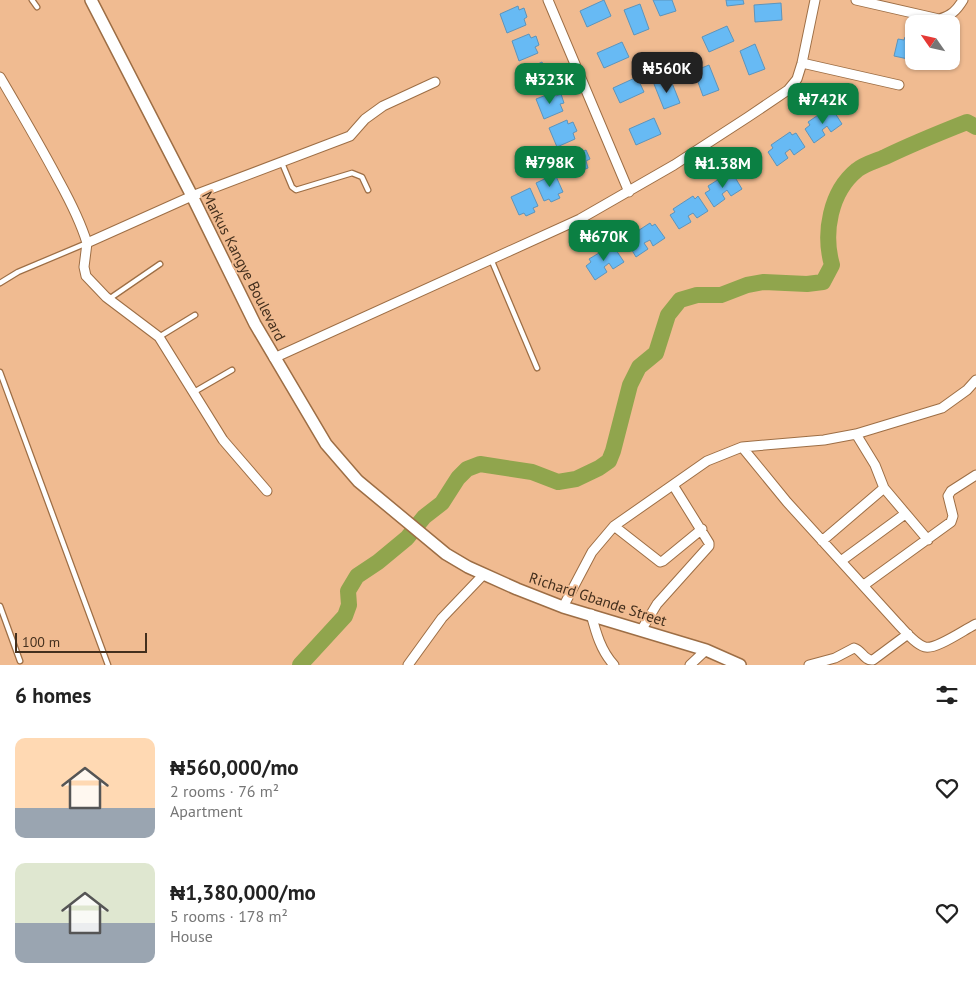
<!DOCTYPE html>
<meta charset="utf-8">
<style>
body{margin:0;font-family:"PT Sans",sans-serif;background:#f2f2f2;color:#222;height:100vh;display:flex;flex-direction:column;font-size:19px;white-space:nowrap}
*{box-sizing:border-box;margin:0}
p{font-size:16px;color:#767676}
.icon{flex:none;width:28px;height:28px;fill:none;stroke:currentColor;stroke-width:2;stroke-linecap:round;stroke-linejoin:round}
.map{position:relative;height:665px;overflow:hidden}
.sheet{display:flex;flex-direction:column;background:#fff;flex:1}
.sheet>*{flex:none}
.needle{width:32px;rotate:304deg}
.buttons{position:absolute;left:905px;top:15px;display:grid;gap:10px}
.buttons a{display:grid;place-items:center;width:55px;height:55px;border-radius:10px;background:#fff;box-shadow:0 1px 4px #0004;font-size:25px}
.scale{position:absolute;left:15px;bottom:12px;width:132px;box-sizing:border-box;padding-left:5px;border:2px solid #432f1d;border-top:0;font-size:14px;line-height:18px;white-space:nowrap;color:#432f1d;-webkit-text-stroke:4px #f0bb91;paint-order:stroke}
.price{position:absolute;translate:-50% -42px;padding:0 11px;border-radius:10px;background:#0b8043;color:#fff;font-size:16px;line-height:32px;filter:drop-shadow(0 1px 2px #0008)}
.price::after{content:'';position:absolute;left:50%;top:30px;width:15px;height:11px;margin-left:-8px;background:inherit;clip-path:polygon(0 0,100% 0,50% 100%)}
.price.selected{background:#222;color:#fff}
ul{padding:0;list-style:none}
li{display:flex;align-items:center;gap:15px;height:125px;padding:0 15px}
li span{display:grid;place-items:center;flex:none;width:140px;height:100px;border-radius:10px;color:#555}
li>.icon{margin-inline-start:auto}
span .icon{width:60px;height:60px;fill:#fffc;stroke-width:1}
li b{font-size:21px}
h2{display:flex;justify-content:space-between;align-items:center;height:60px;padding:0 15px;font-size:21px}
.map>svg:first-child{display:block}
.lines{fill:none;stroke-linecap:round;stroke-linejoin:round}
.river{stroke:#90a54d;stroke-width:16}
.building{fill:#67baf4;stroke:#5d94bb}
.service-casing{stroke:#9d6e45;stroke-width:7}
.minor-casing{stroke:#9d6e45;stroke-width:11}
.tertiary-casing{stroke:#9d6e45;stroke-width:14}
.service{stroke:#fff;stroke-width:4.5}
.minor{stroke:#fff;stroke-width:9}
.tertiary{stroke:#fff;stroke-width:11}
.labels{text-anchor:middle;dominant-baseline:central;stroke-width:4;stroke-linejoin:round;paint-order:stroke}
.street-label{font-size:15px;fill:#432f1d;stroke:#f0bb91}
</style>
<div class="map">
<svg width="976" height="665" viewBox="0 0 976 665">
<rect width="100%" height="100%" fill="#f0bb91"/>
<g class="lines">
<path class="river" d="M300 665 345 616 349 605 348 591 357 576 378 562 407 538 424 517 442 503 458 478 467 469 480 464 532 472 558 482 576 479 599 468 609 461 613 451 630 385 639 367 656 353 668 315 680 300 697 295H721L747 285 764 282 807 284 823 282 832 265C823 233 830 192 857 170 864 164 876 161 885 157 912 144 939 133 967 122L976 127"/>
</g>
<path class="building" d="M604 0 611 16 587 27 580 11Z
M653 0H672L676 11 660 16Z
M726 0H743L744 4 727 6Z
M781 3 782 20 755 22 754 5Z
M640 4 649 29 634 35 624 10Z
M518 6 519 10 524 8 527 17 524 19 526 25 507 33 500 14Z
M727 26 734 41 709 52 702 37Z
M529 34 531 38 536 36 539 45 535 47 538 53 519 61 512 41Z
M905 37 914 39V53L909 52 908 59 894 56 898 39 904 40Z
M622 42 629 57 604 68 597 53Z
M755 44 765 69 749 75 740 51Z
M542 62 544 66 549 64 552 73 548 75 551 82 532 89 525 70Z
M709 65 719 90 703 96 694 71Z
M637 77 644 92 620 103 613 88Z
M670 78 680 103 664 109 654 84Z
M554 92 556 96 561 94 564 103 560 104 563 111 544 119 536 99Z
M827 109 829 112 833 110 842 124 831 132 827 126 822 130 825 135 814 143 805 129 810 125 808 122Z
M654 118 661 134 636 145 629 129Z
M567 120 568 124 573 122 577 131 573 133 575 139 557 147 549 128Z
M790 132 792 135 796 133 805 147 794 155 790 149 785 153 788 158 777 166 768 152 773 148 771 145Z
M580 149 581 152 586 150 590 159 586 161 588 168 570 175 562 156Z
M555 174 563 192 558 194 560 198 551 202 549 199 544 201 536 183Z
M727 174 729 177 733 174 742 189 731 196 727 190 722 194 725 199 714 207 705 193 710 190 708 186Z
M530 188 538 206 533 208 535 212 526 216 524 213 519 215 511 197Z
M693 196 695 199 698 196 708 211 697 218 693 213 688 216 691 222 679 229 670 215 675 212 673 209Z
M650 223 652 226 655 224 665 238 653 246 650 240 644 243 648 249 636 257 627 242 632 239 630 236Z
M609 247 611 249 614 247 624 262 613 269 609 263 604 267 607 272 595 280 586 266 591 262 589 259Z"/>
<g class="lines">
<g class="service-casing">
<path id="service" d="M32 0 37 7
M282 163 292 187 296 190 352 173 362 177 368 190
M491 259 537 368
M0 283 18 272 87 243
M109 299 160 264
M159 337 195 315
M0 372 108 665
M194 392 232 370
M0 606 20 661"/>
</g>
<g class="minor-casing">
<path id="minor" d="M548 0 629 192
M856 0 939 19C951 16 957 10 963 0
M802 63 899 85
M0 77C20 111 40 145 59 181 70 201 80 220 87 243
M274 358 580 219 674 165 748 117 788 90 797 79 802 63 815 0
M856 434 875 465 884 488 928 540
M742 447 787 502 898 624C905 631 915 644 925 647 936 650 965 629 976 624
M267 491 223 440 159 337 106 297 86 276 84 267 87 243 192 196 350 136 365 119 383 106 435 82
M614 526 660 562 663 561 702 529
M822 541 884 488
M841 561 905 514
M864 585 951 522 953 516 948 496 951 491 976 475
M563 607 592 552 614 526 707 461 742 447 824 440 856 434 942 408 967 390 976 380
M591 614C596 633 601 651 614 665
M642 629 657 604 709 546V543L673 485
M408 665 442 618 484 574
M690 665 706 650
M809 665 835 658 854 648C862 650 864 661 873 660L908 634"/>
</g>
<g class="tertiary-casing">
<path id="tertiary" d="M91 0 192 196 255 324 326 444 358 481 446 554 468 567 517 589 563 607 706 650 740 665"/>
</g>
<use href="#service" class="service"/>
<use href="#minor" class="minor"/>
<use href="#tertiary" class="tertiary"/>
</g>
<g class="labels">
<g class="street-label">
<text transform="translate(244 266) rotate(63)">Markus Kangye Boulevard</text>
<text transform="translate(598 599) rotate(18)">Richard Gbande Street</text>
</g>
</g>
</svg>
<div class="buttons">
<a><svg class="needle" viewBox="-14 -14 28 28"><path d="M0-13l5 13h-10z" fill="#e53935"/><path d="M0 13l5-13h-10z" fill="#767676"/></svg></a>
</div>
<div class="scale">100 m</div>
<b class="price selected" style="left:667px;top:94px">₦560K</b>
<b class="price" style="left:550px;top:105px">₦323K</b>
<b class="price" style="left:823px;top:125px">₦742K</b>
<b class="price" style="left:550px;top:188px">₦798K</b>
<b class="price" style="left:723px;top:189px">₦1.38M</b>
<b class="price" style="left:604px;top:262px">₦670K</b>
</div>
<section class="sheet">
<h2>6 homes<svg class="icon" aria-label="filters" viewBox="0 0 24 24"><path d="M4 7h16M4 17h16"/><circle cx="9" cy="7" r="2"/><circle cx="15" cy="17" r="2"/></svg></h2>
<ul>
<li><span style="background:linear-gradient(#ffd9b3 70%,#9aa5b1 0)"><svg class="icon" aria-label="home" viewBox="0 0 24 24"><path d="M3 11l9-7 9 7M6 9v11h12V9"/></svg></span><div><b>₦560,000/mo</b><p>2 rooms · 76 m²</p><p>Apartment</p></div><svg class="icon" aria-label="heart" viewBox="0 0 24 24"><path d="M12 20l-8-8c-3-5 5-10 8-4 3-6 11-1 8 4z"/></svg></li>
<li><span style="background:linear-gradient(#dfe7d0 60%,#9aa5b1 0)"><svg class="icon" aria-label="home" viewBox="0 0 24 24"><path d="M3 11l9-7 9 7M6 9v11h12V9"/></svg></span><div><b>₦1,380,000/mo</b><p>5 rooms · 178 m²</p><p>House</p></div><svg class="icon" aria-label="heart" viewBox="0 0 24 24"><path d="M12 20l-8-8c-3-5 5-10 8-4 3-6 11-1 8 4z"/></svg></li>
</ul>
</section>
